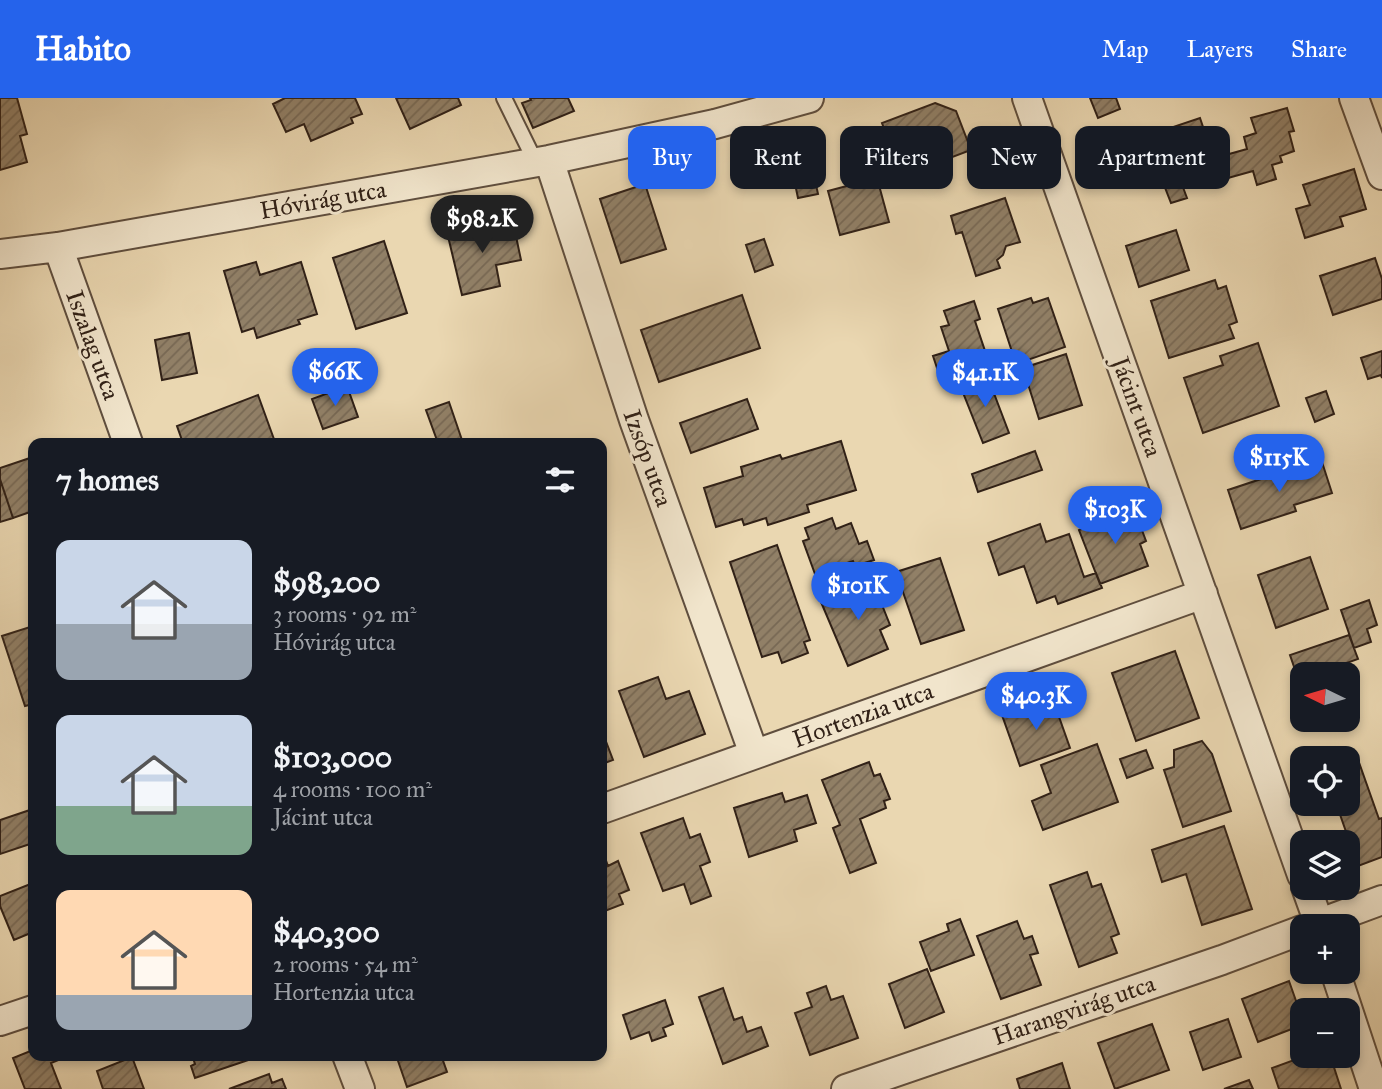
<!DOCTYPE html>
<meta charset="utf-8">
<style>
body{margin:0;font-family:"IM FELL Great Primer",serif;background:#242831;color:#f1f3f6;height:100vh;display:flex;flex-direction:column;font-size:26px;white-space:nowrap}
*{box-sizing:border-box;margin:0}
p{font-size:23px;color:#9ea1a6}
.icon{flex:none;width:38px;height:38px;fill:none;stroke:currentColor;stroke-width:2;stroke-linecap:round;stroke-linejoin:round}
.map{position:relative;flex:1;overflow:hidden}
.sheet{position:absolute;left:28px;top:340px;width:579px;height:623px;display:flex;flex-direction:column;background:#171b24;border-radius:14px;box-shadow:0 4px 10px #0003}
.sheet>*{flex:none}
.banner{position:absolute;left:628px;top:28px;width:648px;height:63px;display:flex;gap:14px}
.needle{width:46px;rotate:275deg}
.tools{position:absolute;left:1290px;top:564px;display:grid;gap:14px}
.tools a{display:grid;place-items:center;width:70px;height:70px;border-radius:14px;background:#171b24;box-shadow:0 4px 10px #0003;font-size:35px}
.price{position:absolute;translate:-50% -60px;padding:0 16px;border-radius:24px;background:#2563eb;color:#fff;font-size:23px;line-height:46px;filter:drop-shadow(0 2px 4px #0008)}
.price::after{content:'';position:absolute;left:50%;top:42px;width:21px;height:16px;margin-left:-10px;background:inherit;clip-path:polygon(0 0,100% 0,50% 100%)}
.price.selected{background:#222;color:#fff}
ul{padding:0;list-style:none}
li{display:flex;align-items:center;gap:21px;height:175px;padding:0 28px}
li span{display:grid;place-items:center;flex:none;width:196px;height:140px;border-radius:14px;color:#555}
li>.icon{margin-inline-start:auto}
span .icon{width:84px;height:84px;fill:#fffc;stroke-width:1}
li b{font-size:30px}
h2{display:flex;justify-content:space-between;align-items:center;height:84px;padding:0 28px;font-size:30px}
.tag{padding:0 24px;border-radius:14px;background:#171b24;box-shadow:0 4px 10px #0003;font-size:24px;line-height:63px}
.tag.selected{background:#2563eb;color:#fff}
header{display:flex;align-items:center;gap:42px;box-sizing:border-box;height:98px;padding:0 35px;background:#2563eb;color:#fff}
header strong{font-size:33px}
nav{display:flex;gap:38px;margin-inline-start:auto;font-size:24px}
.map>svg:first-child{display:block}
.building{fill:url(#building-hatch);stroke:#312117;stroke-width:2}
.lines{fill:none;stroke-linecap:round;stroke-linejoin:round}
.service-casing{stroke:#5f4e3e;stroke-width:18}
.minor-casing{stroke:#5f4e3e;stroke-width:32}
.service{stroke:#f1e5cc;stroke-width:14}
.minor{stroke:#f1e5cc;stroke-width:28}
.labels{text-anchor:middle;dominant-baseline:central;stroke-width:6;stroke-linejoin:round;paint-order:stroke}
.street-label{font-size:24px;fill:#312117;stroke:#f1e5cc}
</style>
<header>
<strong>Habito</strong>
<nav><a>Map</a><a>Layers</a><a>Share</a></nav>
</header>
<div class="map">
<svg width="1382" height="991" viewBox="0 0 1382 991">
<defs>
<pattern id="building-hatch" width="6" height="6" patternUnits="userSpaceOnUse" patternTransform="scale(1.75)"><rect width="6" height="6" fill="#918067"/><path d="M-1 1l2-2M0 6l6-6M5 7l2-2" fill="none" stroke="#776854"/></pattern>
</defs>
<rect width="100%" height="100%" fill="#ead7b1"/>
<filter id="stains"><feTurbulence type="fractalNoise" baseFrequency=".00286" numOctaves="4"/><feColorMatrix values="0 0 0 0 .2 0 0 0 0 .09 0 0 0 0 .02 0 0 0 .5 -.17"/></filter>
<radialGradient id="worn" r=".72"><stop offset=".6" stop-color="#630" stop-opacity="0"/><stop offset="1" stop-color="#630" stop-opacity=".3"/></radialGradient>
<path class="building" d="M0 0H17L27 36 20 38 27 64 0 72Z
M285 0H355L362 16 351 20 353 25 311 43 304 26 286 34 273 6Z
M396 0H458L461 7 410 31Z
M530 0H568L574 13 533 30 522 5 531 2Z
M1090 0H1116L1120 11 1098 20Z
M935 5 956 13 971 52 902 78 882 25Z
M1287 10 1294 33 1289 34 1294 53 1280 58 1282 64 1272 67 1276 81 1257 87 1253 73 1228 80 1222 58 1247 51 1244 39 1256 35 1251 20Z
M1200 20 1209 47 1177 58 1167 31Z
M1175 68 1187 100 1171 105 1159 74Z
M1354 71 1366 111 1340 119 1343 128 1305 140 1296 111 1310 107 1303 87Z
M813 73 818 96 798 100 793 76Z
M877 80 889 124 840 137 828 93Z
M645 86 666 151 621 165 600 101Z
M1005 100 1020 144 1006 148 1003 157 997 162 1000 170 976 178 962 134 956 136 951 118Z
M513 124 521 162 496 167 500 188 462 197 447 134 486 125 487 130Z
M1176 132 1189 172 1139 189 1126 148Z
M764 141 773 167 755 174 746 147Z
M384 143 407 215 356 231 333 160Z
M1375 160 1382 181V201L1333 217 1320 178Z
M256 164 260 177 301 164 317 216 298 222 300 226 257 240 254 230 242 234 224 173Z
M1215 182 1218 191 1226 188 1237 224 1229 227 1234 240 1169 260 1151 203Z
M742 197 760 250 659 284 641 232Z
M1031 200 1033 205 1048 200 1065 249 1016 266 998 211Z
M974 203 980 221 975 223 986 256 938 273 933 258 949 253 941 229 949 227 944 213Z
M189 235 197 275 162 282 155 242Z
M1258 245 1279 308 1203 335 1184 280 1223 267 1220 258Z
M1382 253V280L1381 277 1368 281 1361 260Z
M1066 256 1082 307 1039 321 1023 270Z
M987 277 1009 335 983 345 960 287Z
M347 288 358 319 323 331 312 301Z
M1326 293 1334 316 1315 324 1306 300Z
M258 297 275 344 183 345 177 328Z
M747 301 758 331 691 355 680 325Z
M449 304 463 345H438L426 312Z
M841 343 856 392 807 407 809 414 768 427 766 420 744 427 742 421 716 429 704 390 743 378 741 369 780 357 782 361Z
M1035 353 1042 372 978 394 972 376Z
M33 359V413L13 420 0 381V370Z
M1321 361 1332 395 1294 407 1296 413 1241 431 1228 392Z
M0 381 13 420 0 424Z
M1134 411 1146 443 1140 446 1148 468 1100 486 1079 432Z
M832 420 836 431 851 425 859 446 867 443 874 462 855 468 853 463 815 476 803 443 809 441 805 430Z
M1040 426 1046 444 1069 436 1084 479 1096 475 1102 490 1058 506 1055 498 1037 505 1024 468 999 477 988 445Z
M777 447 810 542 804 544 808 555 782 565 778 554 762 559 730 464Z
M1310 459 1328 511 1276 530 1258 477Z
M940 460 964 532 921 546 896 474Z
M872 482 890 527 880 532 888 551 848 568 821 504Z
M1369 502 1377 527 1367 531 1371 544 1354 550 1341 512Z
M33 528V606L25 608 2 538Z
M1349 537 1358 561 1338 568 1341 576H1302V592L1290 557Z
M1175 553 1199 620 1136 643 1112 575Z
M658 579 666 601 689 593 705 636 644 659 619 593Z
M1052 599 1070 650 1020 668 1002 617Z
M602 633 613 662 602 666Z
M1202 643 1212 656 1231 713 1183 729 1164 672 1174 669V652Z
M1097 646 1118 704 1043 732 1032 703 1051 695 1041 667Z
M1146 652 1153 670 1127 680 1120 661Z
M1356 656 1379 721 1382 720V759L1358 768 1336 705H1348V660H1345Z
M869 664 874 678 880 676 890 701 884 703 886 710 860 721 876 765 850 775 833 730 840 727 822 682Z
M782 695 785 704 807 697 816 725 794 732 797 743 749 759 734 710Z
M33 711V745L0 756V722Z
M683 720 690 740 700 736 710 764 700 768 711 798 691 806 684 786 663 793 641 735Z
M1224 728 1252 811 1202 827 1186 776 1162 784 1152 752Z
M604 757 608 768 618 763 629 792 619 796 623 806 602 814V758Z
M1087 774 1092 789 1101 786 1119 836 1111 839 1117 855 1079 869 1050 787Z
M33 785V834L14 842 0 808V798Z
M960 821 974 857 931 873 920 844 949 833 947 826Z
M1017 823 1024 841 1032 838 1038 855 1030 857 1041 887 1001 901 977 838Z
M927 871 944 914 905 930 889 886Z
M1289 883 1302 920V927L1258 944 1242 901Z
M826 888 831 902 843 898 858 940 810 957 795 915 812 909 807 895Z
M723 890 734 922 742 919 747 934 761 929 768 948 723 966 699 899Z
M665 902 673 926 663 930 666 938 652 943 649 934 631 941 623 917Z
M1228 921 1241 959 1203 972 1190 934Z
M1152 926 1169 972 1115 991 1098 945Z
M33 952V957H60L61 961 51 965 61 991H25L13 960Z
M192 957H263L195 980 191 968 195 966Z
M396 957H441L447 974 407 989Z
M1308 957H1330L1341 991H1279L1272 970Z
M132 959 144 991H103L97 973Z
M1062 965 1070 991H1020L1017 981Z
M269 976 272 985 282 981 286 991H229Z
M1249 982 1253 991H1224Z"/>
<g class="lines">
<g class="service-casing">
<path id="service" d="M504 0 536 65"/>
</g>
<g class="minor-casing">
<path id="minor" d="M1027 0 1302 777
M1354 0 1382 77
M549 62 634 322 754 656
M58 149 128 345
M0 156 58 149 549 62 715 26 809 0
M602 711 1203 496
M1306 789 1320 828
M1312 828 1382 802
M1335 873 1374 991
M0 923 33 912
M347 957 360 991
M846 991 1222 862 1302 832"/>
</g>
<use href="#service" class="service"/>
<use href="#minor" class="minor"/>
</g>
<g class="labels">
<g class="street-label">
<text transform="translate(323 102) rotate(-10)">Hóvirág utca</text>
<text transform="translate(93 247) rotate(70)">Iszalag utca</text>
<text transform="translate(1137 309) rotate(70)">Jácint utca</text>
<text transform="translate(648 360) rotate(70)">Izsóp utca</text>
<text transform="translate(863 617) rotate(-20)">Hortenzia utca</text>
<text transform="translate(1074 912) rotate(-19)">Harangvirág utca</text>
</g>
</g>
<rect width="100%" height="100%" filter="url(#stains)"/>
<rect width="100%" height="100%" fill="url(#worn)"/>
</svg>
<div class="tools">
<a><svg class="needle" viewBox="-14 -14 28 28"><path d="M0-13l5 13h-10z" fill="#e53935"/><path d="M0 13l5-13h-10z" fill="#9ea1a6"/></svg></a>
<a><svg class="icon" aria-label="locate" viewBox="0 0 24 24"><circle cx="12" cy="12" r="6"/><path d="M12 2v4M12 18v4M2 12h4M18 12h4"/></svg></a>
<a><svg class="icon" aria-label="layers" viewBox="0 0 24 24"><path d="M12 4l9 5-9 5-9-5zM3 14l9 5 9-5"/></svg></a>
<a>+</a>
<a>−</a>
</div>
<b class="price selected" style="left:482px;top:157px">$98.2K</b>
<b class="price" style="left:335px;top:310px">$66K</b>
<b class="price" style="left:985px;top:311px">$41.1K</b>
<b class="price" style="left:1279px;top:396px">$115K</b>
<b class="price" style="left:1115px;top:448px">$103K</b>
<b class="price" style="left:858px;top:524px">$101K</b>
<b class="price" style="left:1036px;top:634px">$40.3K</b>
<div class="banner">
<a class="tag selected">Buy</a>
<a class="tag">Rent</a>
<a class="tag">Filters</a>
<a class="tag">New</a>
<a class="tag">Apartment</a>
</div>
<section class="sheet">
<h2>7 homes<svg class="icon" aria-label="filters" viewBox="0 0 24 24"><path d="M4 7h16M4 17h16"/><circle cx="9" cy="7" r="2"/><circle cx="15" cy="17" r="2"/></svg></h2>
<ul>
<li><span style="background:linear-gradient(#c9d6e8 60%,#9aa5b1 0)"><svg class="icon" aria-label="home" viewBox="0 0 24 24"><path d="M3 11l9-7 9 7M6 9v11h12V9"/></svg></span><div><b>$98,200</b><p>3 rooms · 92 m²</p><p>Hóvirág utca</p></div></li>
<li><span style="background:linear-gradient(#c9d6e8 65%,#7fa58c 0)"><svg class="icon" aria-label="home" viewBox="0 0 24 24"><path d="M3 11l9-7 9 7M6 9v11h12V9"/></svg></span><div><b>$103,000</b><p>4 rooms · 100 m²</p><p>Jácint utca</p></div></li>
<li><span style="background:linear-gradient(#ffd9b3 75%,#9aa5b1 0)"><svg class="icon" aria-label="home" viewBox="0 0 24 24"><path d="M3 11l9-7 9 7M6 9v11h12V9"/></svg></span><div><b>$40,300</b><p>2 rooms · 54 m²</p><p>Hortenzia utca</p></div></li>
</ul>
</section>
</div>
